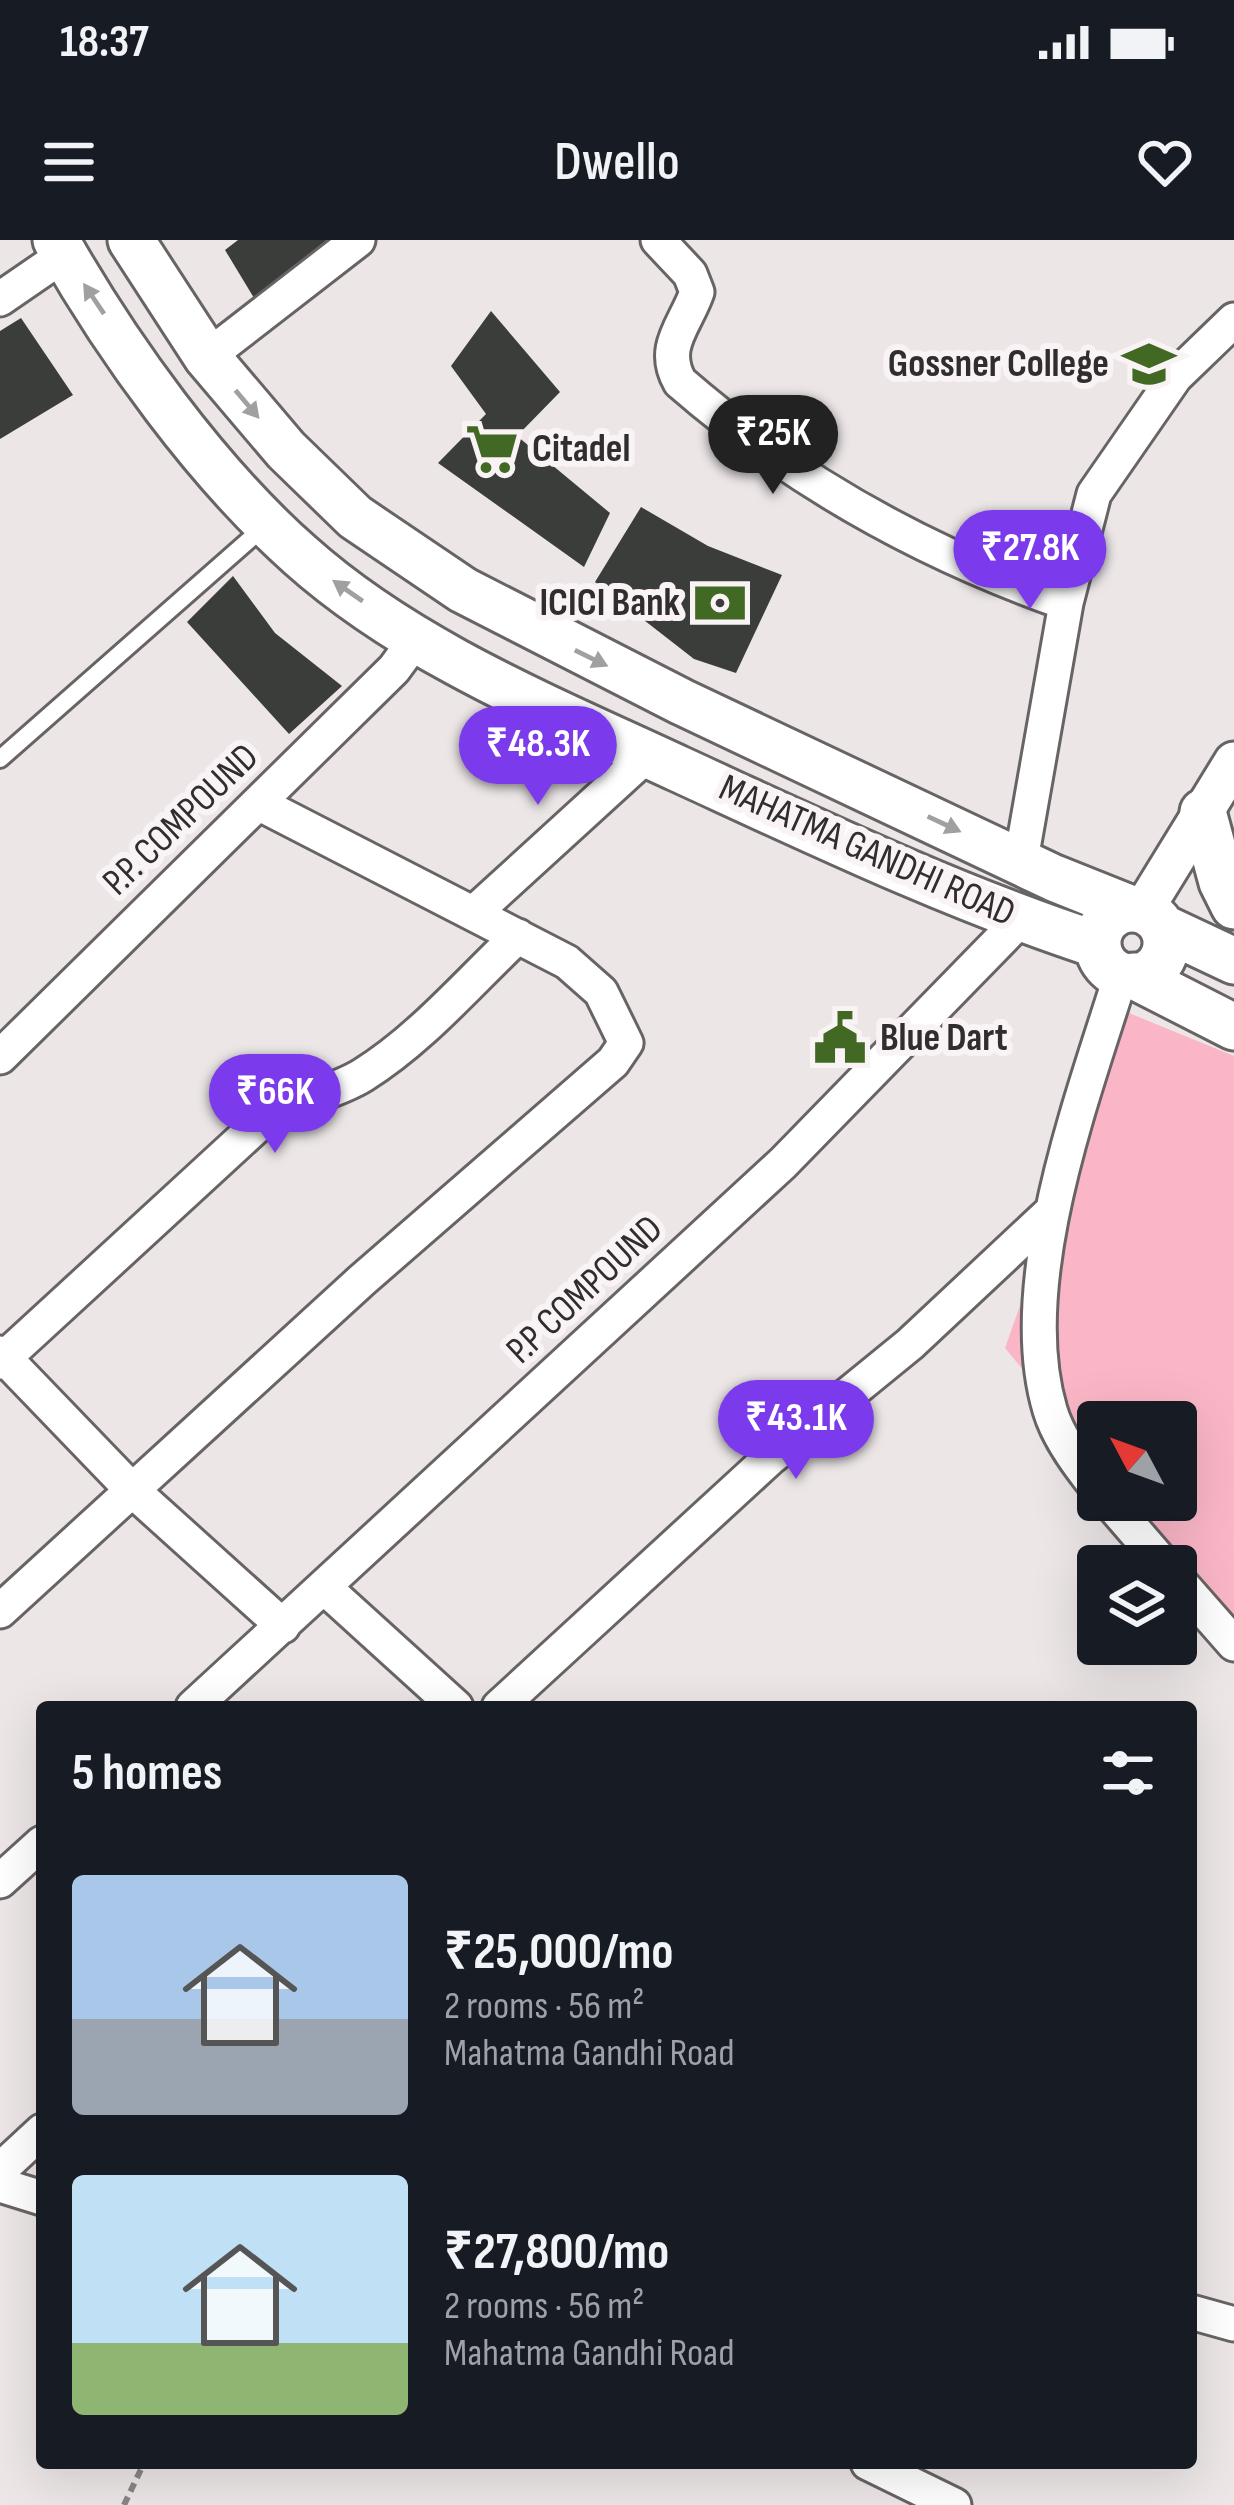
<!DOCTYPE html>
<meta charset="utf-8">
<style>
body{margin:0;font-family:"Sofia Sans Condensed",sans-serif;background:#20242c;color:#f1f3f6;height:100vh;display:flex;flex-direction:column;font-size:45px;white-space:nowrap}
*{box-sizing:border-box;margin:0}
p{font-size:39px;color:#9ea1a6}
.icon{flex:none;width:66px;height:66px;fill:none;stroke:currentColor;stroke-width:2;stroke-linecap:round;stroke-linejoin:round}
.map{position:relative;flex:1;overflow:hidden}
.details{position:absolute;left:36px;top:1461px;width:1161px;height:768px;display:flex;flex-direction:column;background:#171b24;border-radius:12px;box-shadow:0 12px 48px #0002}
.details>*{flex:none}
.needle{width:78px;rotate:311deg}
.controls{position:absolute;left:1077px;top:1161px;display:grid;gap:24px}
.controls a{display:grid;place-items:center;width:120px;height:120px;border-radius:12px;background:#171b24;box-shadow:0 12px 48px #0002;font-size:60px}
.price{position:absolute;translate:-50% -102px;padding:0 27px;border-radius:42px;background:#7c3aed;color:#fff;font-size:39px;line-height:78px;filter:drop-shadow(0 3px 6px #0008)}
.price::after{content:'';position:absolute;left:50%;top:72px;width:36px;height:27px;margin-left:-18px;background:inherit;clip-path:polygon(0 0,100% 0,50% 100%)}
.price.selected{background:#222;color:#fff}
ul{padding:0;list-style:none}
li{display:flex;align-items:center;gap:36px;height:300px;padding:0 36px}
li span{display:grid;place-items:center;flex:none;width:336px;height:240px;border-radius:12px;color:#555}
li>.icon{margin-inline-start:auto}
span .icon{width:144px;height:144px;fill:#fffc;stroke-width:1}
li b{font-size:51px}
h2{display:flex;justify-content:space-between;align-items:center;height:144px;padding:0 36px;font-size:51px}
.status{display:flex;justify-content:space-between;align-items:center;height:84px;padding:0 60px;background:#171b24;direction:ltr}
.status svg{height:33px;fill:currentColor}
header{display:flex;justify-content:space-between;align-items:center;height:156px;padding:0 36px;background:#171b24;font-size:54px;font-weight:600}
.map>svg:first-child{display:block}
.green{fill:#fab6c6}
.building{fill:#3b3d3a}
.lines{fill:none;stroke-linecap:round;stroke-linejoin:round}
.service-casing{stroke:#686364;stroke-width:22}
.minor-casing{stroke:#686364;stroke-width:39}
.tertiary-casing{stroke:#686364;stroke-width:45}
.secondary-casing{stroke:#686364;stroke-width:51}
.path{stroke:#898586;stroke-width:6;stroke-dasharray:9 6;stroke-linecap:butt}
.service{stroke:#fff;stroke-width:16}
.minor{stroke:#fff;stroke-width:33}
.tertiary{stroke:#fff;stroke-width:39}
.secondary{stroke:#fff;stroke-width:45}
.oneway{fill:#a1a0a1}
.labels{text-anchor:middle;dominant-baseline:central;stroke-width:12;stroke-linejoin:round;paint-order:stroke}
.poi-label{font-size:39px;font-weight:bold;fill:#2f2d2e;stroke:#faf3f5;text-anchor:end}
.street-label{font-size:39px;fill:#2f2d2e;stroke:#faf3f5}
</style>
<div class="status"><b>18:37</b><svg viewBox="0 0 49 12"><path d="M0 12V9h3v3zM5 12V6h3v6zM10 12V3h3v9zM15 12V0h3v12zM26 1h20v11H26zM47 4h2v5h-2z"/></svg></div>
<header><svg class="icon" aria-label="menu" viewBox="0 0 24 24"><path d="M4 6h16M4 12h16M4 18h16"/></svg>Dwello<svg class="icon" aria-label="heart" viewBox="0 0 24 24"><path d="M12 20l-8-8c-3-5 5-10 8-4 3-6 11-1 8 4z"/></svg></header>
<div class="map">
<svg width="1234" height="2265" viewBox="0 0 1234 2265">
<rect width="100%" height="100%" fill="#ece6e7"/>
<path class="green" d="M1124 771 1234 816V1380L1227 1378 1130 1260H1176V1182H1098V1221L1005 1108Z"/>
<path class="building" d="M238 0H346L260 68 225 10Z
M491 71 560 152 517 196 610 273 584 327 438 223 486 174 451 126Z
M21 78 73 155 0 199V91Z
M641 267 708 306 782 335 736 433 694 419 595 342Z
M233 336 275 393 342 446 289 494 187 382Z"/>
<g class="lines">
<g class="service-casing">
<path id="service" d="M0 519 265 286"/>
</g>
<g class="minor-casing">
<path id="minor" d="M658 0 690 34 697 52C685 86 660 107 680 142 795 242 924 313 1066 363
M0 59 64 15
M207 117 358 0
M1021 620 1066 363 1094 254 1175 137 1234 80
M475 672 648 514
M0 817 394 429 416 399
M0 1113 131 1249 283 1386
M0 1122 261 882C293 858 331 855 363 835 421 799 469 742 518 696
M1098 1249C1080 1227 1058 1198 1050 1170 1012 1043 1083 857 1121 735
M1108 1260 1165 1326
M1176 1338 1234 1404
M325 1348 456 1467
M0 1371 361 1041 613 822 626 803 601 752 567 722 258 563
M193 1467 783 923 1020 680
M499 1467 769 1219 910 1104 1051 972
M0 1641 42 1603
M0 1930 42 1891
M0 1945 42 1958
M1191 2072 1234 2084
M868 2223 954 2265"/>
</g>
<g class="tertiary-casing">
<path id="tertiary" d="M1143 670 1234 522"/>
</g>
<g class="secondary-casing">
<path id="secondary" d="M56 0C117 108 207 233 300 315 407 411 550 469 679 529 816 592 954 658 1098 705
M131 0 207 117 286 210 355 277 463 350 682 462 1054 638 1129 668
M1203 572 1222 642 1234 666
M1098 703a34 34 0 1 1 68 0a34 34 0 1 1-68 0Z
M1162 687 1234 721
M1134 736 1234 787"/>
</g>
<path class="path" d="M124 2265 144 2223"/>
<use href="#service" class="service"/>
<use href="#minor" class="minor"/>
<use href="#tertiary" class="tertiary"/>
<use href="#secondary" class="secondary"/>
</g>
<defs><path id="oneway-solid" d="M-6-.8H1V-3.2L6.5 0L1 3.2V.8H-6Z" transform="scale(3)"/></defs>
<g class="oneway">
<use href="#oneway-solid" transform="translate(94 59) rotate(-124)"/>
<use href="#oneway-solid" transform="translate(247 164) rotate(50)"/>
<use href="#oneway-solid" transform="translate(348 351) rotate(-145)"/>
<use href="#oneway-solid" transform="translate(591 418) rotate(26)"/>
<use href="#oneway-solid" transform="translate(944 584) rotate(25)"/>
</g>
<defs>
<g id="university-bare" transform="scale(4.14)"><path d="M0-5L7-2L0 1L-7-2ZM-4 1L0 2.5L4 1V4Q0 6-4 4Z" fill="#426924" stroke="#faf3f5" stroke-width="2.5" paint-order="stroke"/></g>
<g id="supermarket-bare" transform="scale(4.14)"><path d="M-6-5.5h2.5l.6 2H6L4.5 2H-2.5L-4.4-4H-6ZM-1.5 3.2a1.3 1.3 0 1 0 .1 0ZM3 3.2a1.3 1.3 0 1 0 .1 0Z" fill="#426924" stroke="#faf3f5" stroke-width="2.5" paint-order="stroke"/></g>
<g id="bank-bare" transform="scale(4.14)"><path d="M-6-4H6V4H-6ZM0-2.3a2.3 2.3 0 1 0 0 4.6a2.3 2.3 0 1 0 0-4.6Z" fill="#426924" stroke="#faf3f5" stroke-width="2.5" paint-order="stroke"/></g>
<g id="civic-bare" transform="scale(4.14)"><path d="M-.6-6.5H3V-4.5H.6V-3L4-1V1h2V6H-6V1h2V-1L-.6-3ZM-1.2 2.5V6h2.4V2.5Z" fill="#426924" stroke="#faf3f5" stroke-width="2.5" paint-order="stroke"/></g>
</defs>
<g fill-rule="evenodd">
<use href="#university-bare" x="1149" y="124"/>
<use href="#supermarket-bare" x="492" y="209"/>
<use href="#bank-bare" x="720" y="363"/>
<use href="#civic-bare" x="840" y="798"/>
</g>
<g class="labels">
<g class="poi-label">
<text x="1109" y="124">Gossner College</text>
<text x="532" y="209" text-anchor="start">Citadel</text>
<text x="680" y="363">ICICI Bank</text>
<text x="880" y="798" text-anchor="start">Blue Dart</text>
</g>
<g class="street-label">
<text transform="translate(181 580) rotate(-44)">P.P. COMPOUND</text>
<text transform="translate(867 611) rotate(24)">MAHATMA GANDHI ROAD</text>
<text transform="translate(585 1050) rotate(-43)">P.P COMPOUND</text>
</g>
</g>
</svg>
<div class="controls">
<a><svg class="needle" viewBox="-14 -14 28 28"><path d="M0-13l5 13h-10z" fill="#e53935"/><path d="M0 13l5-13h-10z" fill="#9ea1a6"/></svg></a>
<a><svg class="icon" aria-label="layers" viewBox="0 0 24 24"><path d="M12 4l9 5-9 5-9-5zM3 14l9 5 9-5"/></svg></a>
</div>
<b class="price selected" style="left:773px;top:257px">₹25K</b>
<b class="price" style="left:1030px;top:372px">₹27.8K</b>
<b class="price" style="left:538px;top:568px">₹48.3K</b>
<b class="price" style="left:275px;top:916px">₹66K</b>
<b class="price" style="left:796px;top:1242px">₹43.1K</b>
<section class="details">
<h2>5 homes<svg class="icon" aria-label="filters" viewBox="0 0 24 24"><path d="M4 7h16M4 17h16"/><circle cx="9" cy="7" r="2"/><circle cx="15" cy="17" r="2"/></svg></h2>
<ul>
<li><span style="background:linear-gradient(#a9c7e8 60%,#9aa5b1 0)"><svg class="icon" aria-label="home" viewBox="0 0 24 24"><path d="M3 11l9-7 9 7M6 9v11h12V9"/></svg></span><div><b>₹25,000/mo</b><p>2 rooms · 56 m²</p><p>Mahatma Gandhi Road</p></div></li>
<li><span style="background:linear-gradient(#bfe0f5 70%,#8fb573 0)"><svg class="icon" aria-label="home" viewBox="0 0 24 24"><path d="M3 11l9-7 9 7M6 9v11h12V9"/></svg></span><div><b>₹27,800/mo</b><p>2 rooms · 56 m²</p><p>Mahatma Gandhi Road</p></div></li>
</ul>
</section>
</div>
